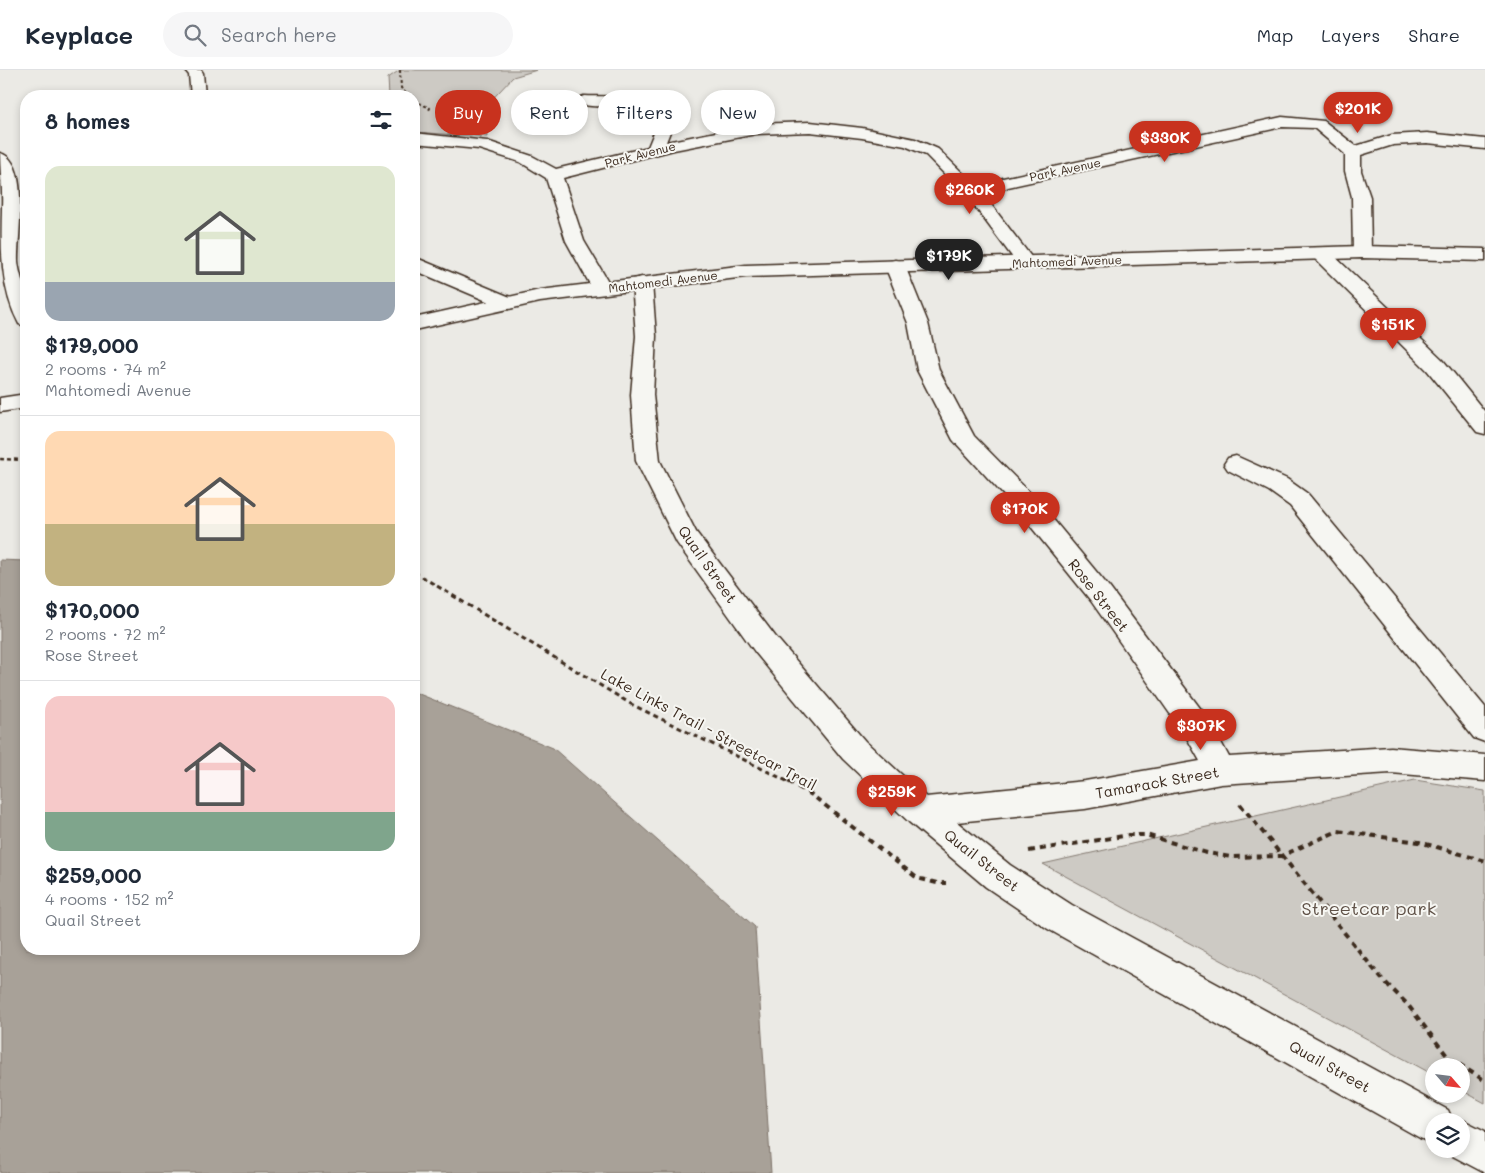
<!DOCTYPE html>
<meta charset="utf-8">
<style>
body{margin:0;font-family:Mali,sans-serif;background:#f6f6f7;color:#1f2937;height:100vh;display:flex;flex-direction:column;font-size:19px;white-space:nowrap}
*{box-sizing:border-box;margin:0}
p{font-size:16px;color:#747a83}
.icon{flex:none;width:28px;height:28px;fill:none;stroke:currentColor;stroke-width:2;stroke-linecap:round;stroke-linejoin:round}
.map{position:relative;flex:1;overflow:hidden}
.sheet{position:absolute;left:20px;top:20px;width:400px;height:865px;display:flex;flex-direction:column;background:#fff;border-radius:20px;box-shadow:0 2px 8px #0003}
.sheet>*{flex:none}
.hud{position:absolute;left:435px;top:20px;width:475px;height:45px;display:flex;gap:10px}
.needle{width:32px;rotate:118deg}
.controls{position:absolute;left:1425px;top:988px;display:grid;gap:10px}
.controls a{display:grid;place-items:center;width:45px;height:45px;border-radius:50%;background:#fff;box-shadow:0 2px 8px #0003;font-size:25px}
.price{position:absolute;translate:-50% -42px;padding:0 11px;border-radius:18px;background:#c8321e;color:#fff;font-size:16px;line-height:32px;filter:drop-shadow(0 1px 2px #0008)}
.price::after{content:'';position:absolute;left:50%;top:30px;width:15px;height:11px;margin-left:-8px;background:inherit;clip-path:polygon(0 0,100% 0,50% 100%)}
.price.active{background:#222;color:#fff}
ul{padding:0;list-style:none}
li{display:grid;align-content:center;gap:10px;height:265px;padding:0 25px}
li+li{border-top:1px solid #e0e1e3}
li span{display:grid;place-items:center;height:155px;border-radius:15px;color:#555}
li>.icon{margin-inline-start:auto}
span .icon{width:90px;height:90px;fill:#fffc;stroke-width:1}
li b{font-size:21px}
h2{display:flex;justify-content:space-between;align-items:center;height:60px;padding:0 25px;font-size:21px}
.pill{padding:0 18px;border-radius:22px;background:#fff;box-shadow:0 2px 8px #0003;font-size:18px;line-height:45px}
.pill.active{background:#c8321e;color:#fff}
header{display:flex;align-items:center;gap:30px;box-sizing:border-box;height:70px;padding:0 25px;background:#fff;border-bottom:1px solid #e0e1e3}
header strong{font-size:24px}
nav{display:flex;gap:28px;margin-inline-start:auto;font-size:18px}
.search{width:350px;height:45px;background:#f6f6f7;display:flex;align-items:center;gap:12px;box-sizing:border-box;padding:0 18px;border-radius:28px;color:#747a83;font-size:19px}
.map>svg:first-child{display:block}
.green{fill:#cdcac4;stroke:#847a71}
.water{fill:#a8a198;stroke:#7c7167}
.lines{fill:none;stroke-linecap:round;stroke-linejoin:round}
.minor-casing{stroke:#3b2a1e;stroke-width:3}
.major-casing{stroke:#3b2a1e;stroke-width:3}
.path-far3{stroke:#3b2a1e;stroke-width:2;stroke-dasharray:3 2.5;stroke-linecap:butt}
.path-far2{stroke:#3b2a1e;stroke-width:2.5;stroke-dasharray:4 3;stroke-linecap:butt}
.path-far1{stroke:#3b2a1e;stroke-width:3;stroke-dasharray:5 4;stroke-linecap:butt}
.path{stroke:#3b2a1e;stroke-width:4;stroke-dasharray:6 5;stroke-linecap:butt}
.minor{fill:#f6f6f2;fill-rule:evenodd}
.major{fill:#f6f6f2;fill-rule:evenodd}
.labels{text-anchor:middle;dominant-baseline:central;stroke-width:4;stroke-linejoin:round;paint-order:stroke}
.far-street-label{font-size:12px;fill:#3b2a1e;stroke:#f6f6f2}
.street-label{font-size:15px;fill:#3b2a1e;stroke:#f6f6f2}
.near-park-label{font-size:18px;fill:#605248;stroke:#f6f6f2}
</style>
<header>
<strong>Keyplace</strong>
<div class="search"><svg class="icon" aria-label="search" viewBox="0 0 24 24"><circle cx="10" cy="10" r="6"/><path d="M15 15l6 6"/></svg>Search here</div>
<nav><a>Map</a><a>Layers</a><a>Share</a></nav>
</header>
<div class="map">
<svg width="1485" height="1103" viewBox="0 0 1485 1103">
<rect width="100%" height="100%" fill="#ebeae5"/>
<filter id="ink" filterUnits="userSpaceOnUse"><feTurbulence type="fractalNoise" baseFrequency=".02" numOctaves="2"/><feDisplacementMap in="SourceGraphic" scale="10" xChannelSelector="R" yChannelSelector="G"/><feConvolveMatrix kernelMatrix="1 2 1 2 8 2 1 2 1" color-interpolation-filters="sRGB"/></filter>
<g filter="url(#ink)">
<path class="green" d="M400 0H537L513 7 484 38 487 67 414 62V26H389L388 8Z
M1415 710 1485 721V1033L1461 1020V996H1434V1005L1043 794Z"/>
<path class="water" d="M0 490 26 491V879H414V622L553 678 755 857 771 1103H0Z"/>
<g class="lines">
<g class="minor-casing">
<path id="minor" d="M185 0H201L203 3 205 26H191L189 5Z
M584 26C612 27 657 23 675 49L666 72 756 54 810 52 862 58 915 69 938 79 978 118 1003 108 1282 47 1324 51 1356 76 1392 65 1427 63 1485 69V79L1427 73 1393 75 1361 85V101L1370 127 1371 182 1369 186 1362 188 1355 186 1353 182 1352 127 1345 101V84L1314 58 1282 57 1008 117 986 128 1035 192 1033 196 1026 198 1019 196 970 130 926 85 905 76 862 68 810 62 756 64 674 80 563 108 584 171 612 218 609 222 602 224 595 222 592 218 566 171 546 108 520 92 479 79 414 73V63L487 71 532 86 556 99 648 77 659 50C638 29 605 41 579 34L576 31 579 28Z
M0 83C31 91 17 167 18 191 19 204 25 216 26 229 27 238 27 248 26 256L19 254C0 219 1 177 2 137 3 119 0 101 0 83Z
M1321 178 1328 180 1443 290 1485 342V364L1477 362 1427 300 1314 188 1312 184 1314 180Z
M414 187 515 229 518 233 515 237 508 239 501 237 414 200Z
M895 190 902 192 905 196 928 253 939 300 974 366 1038 431 1109 517 1209 650 1229 687 1391 677 1485 685V711L1391 703 1221 714 1085 739 957 752 1010 795 1072 835 1448 1040 1453 1051H1434V1074L1420 1068 1048 859 986 817 909 752 843 689 755 582 677 473 636 391 631 325 636 266 632 213 635 209 642 207 649 209 652 213 656 266 653 325 660 391 696 462 775 566 865 671 926 727 1085 711 1200 691 1187 668 1091 531 1020 443 953 370 917 300 908 253 885 196 888 192Z
M1236 386 1287 409 1308 424 1485 637V672L1474 668 1290 436 1269 421 1228 400 1224 394 1228 388Z
M1461 1049 1485 1061V1103L1447 1083 1445 1079H1461V1051H1456Z"/>
</g>
<g class="major-casing">
<path id="major" d="M1362 176 1485 179V191L1362 188 746 207 540 232 414 260V248L540 220 746 195Z
M26 324V338L0 342V328Z"/>
</g>
<path class="path-far3" d="M400 0 401 18 408 26
M414 31 430 38 428 42"/>
<path class="path-far2" d="M0 389 26 390"/>
<path class="path-far1" d="M414 502 631 634 791 713"/>
<path class="path" d="M788 711 812 725 917 808 937 813H946
M1240 734 1381 908 1408 935 1448 987 1485 1011
M1029 781 1130 765H1146L1207 783 1231 787 1281 786 1338 761 1419 772 1485 791"/>
<use href="#minor" class="minor"/>
<use href="#major" class="major"/>
</g>
</g>
<g class="labels">
<g class="far-street-label">
<text transform="translate(640 84) rotate(-14)">Park Avenue</text>
<text transform="translate(1065 99) rotate(-12)">Park Avenue</text>
<text transform="translate(1067 191) rotate(-2)">Mahtomedi Avenue</text>
<text transform="translate(663 211) rotate(-7)">Mahtomedi Avenue</text>
</g>
<g class="street-label">
<text transform="translate(708 494) rotate(55)">Quail Street</text>
<text transform="translate(1099 525) rotate(52)">Rose Street</text>
<text transform="translate(709 659) rotate(28)">Lake Links Trail - Streetcar Trail</text>
<text transform="translate(1157 712) rotate(-10)">Tamarack Street</text>
<text transform="translate(982 790) rotate(38)">Quail Street</text>
<text transform="translate(1330 996) rotate(29)">Quail Street</text>
</g>
<g class="near-park-label">
<text x="1369" y="838">Streetcar park</text>
</g>
</g>
</svg>
<div class="controls">
<a><svg class="needle" viewBox="-14 -14 28 28"><path d="M0-13l5 13h-10z" fill="#e53935"/><path d="M0 13l5-13h-10z" fill="#747a83"/></svg></a>
<a><svg class="icon" aria-label="layers" viewBox="0 0 24 24"><path d="M12 4l9 5-9 5-9-5zM3 14l9 5 9-5"/></svg></a>
</div>
<b class="price" style="left:1358px;top:64px">$201K</b>
<b class="price" style="left:1165px;top:93px">$330K</b>
<b class="price" style="left:970px;top:145px">$260K</b>
<b class="price active" style="left:949px;top:211px">$179K</b>
<b class="price" style="left:1393px;top:280px">$151K</b>
<b class="price" style="left:1025px;top:464px">$170K</b>
<b class="price" style="left:1201px;top:681px">$307K</b>
<b class="price" style="left:892px;top:747px">$259K</b>
<div class="hud">
<a class="pill active">Buy</a>
<a class="pill">Rent</a>
<a class="pill">Filters</a>
<a class="pill">New</a>
</div>
<section class="sheet">
<h2>8 homes<svg class="icon" aria-label="filters" viewBox="0 0 24 24"><path d="M4 7h16M4 17h16"/><circle cx="9" cy="7" r="2"/><circle cx="15" cy="17" r="2"/></svg></h2>
<ul>
<li><span style="background:linear-gradient(#dfe7d0 75%,#9aa5b1 0)"><svg class="icon" aria-label="home" viewBox="0 0 24 24"><path d="M3 11l9-7 9 7M6 9v11h12V9"/></svg></span><div><b>$179,000</b><p>2 rooms · 74 m²</p><p>Mahtomedi Avenue</p></div></li>
<li><span style="background:linear-gradient(#ffd9b3 60%,#c2b280 0)"><svg class="icon" aria-label="home" viewBox="0 0 24 24"><path d="M3 11l9-7 9 7M6 9v11h12V9"/></svg></span><div><b>$170,000</b><p>2 rooms · 72 m²</p><p>Rose Street</p></div></li>
<li><span style="background:linear-gradient(#f6c9c9 75%,#7fa58c 0)"><svg class="icon" aria-label="home" viewBox="0 0 24 24"><path d="M3 11l9-7 9 7M6 9v11h12V9"/></svg></span><div><b>$259,000</b><p>4 rooms · 152 m²</p><p>Quail Street</p></div></li>
</ul>
</section>
</div>
